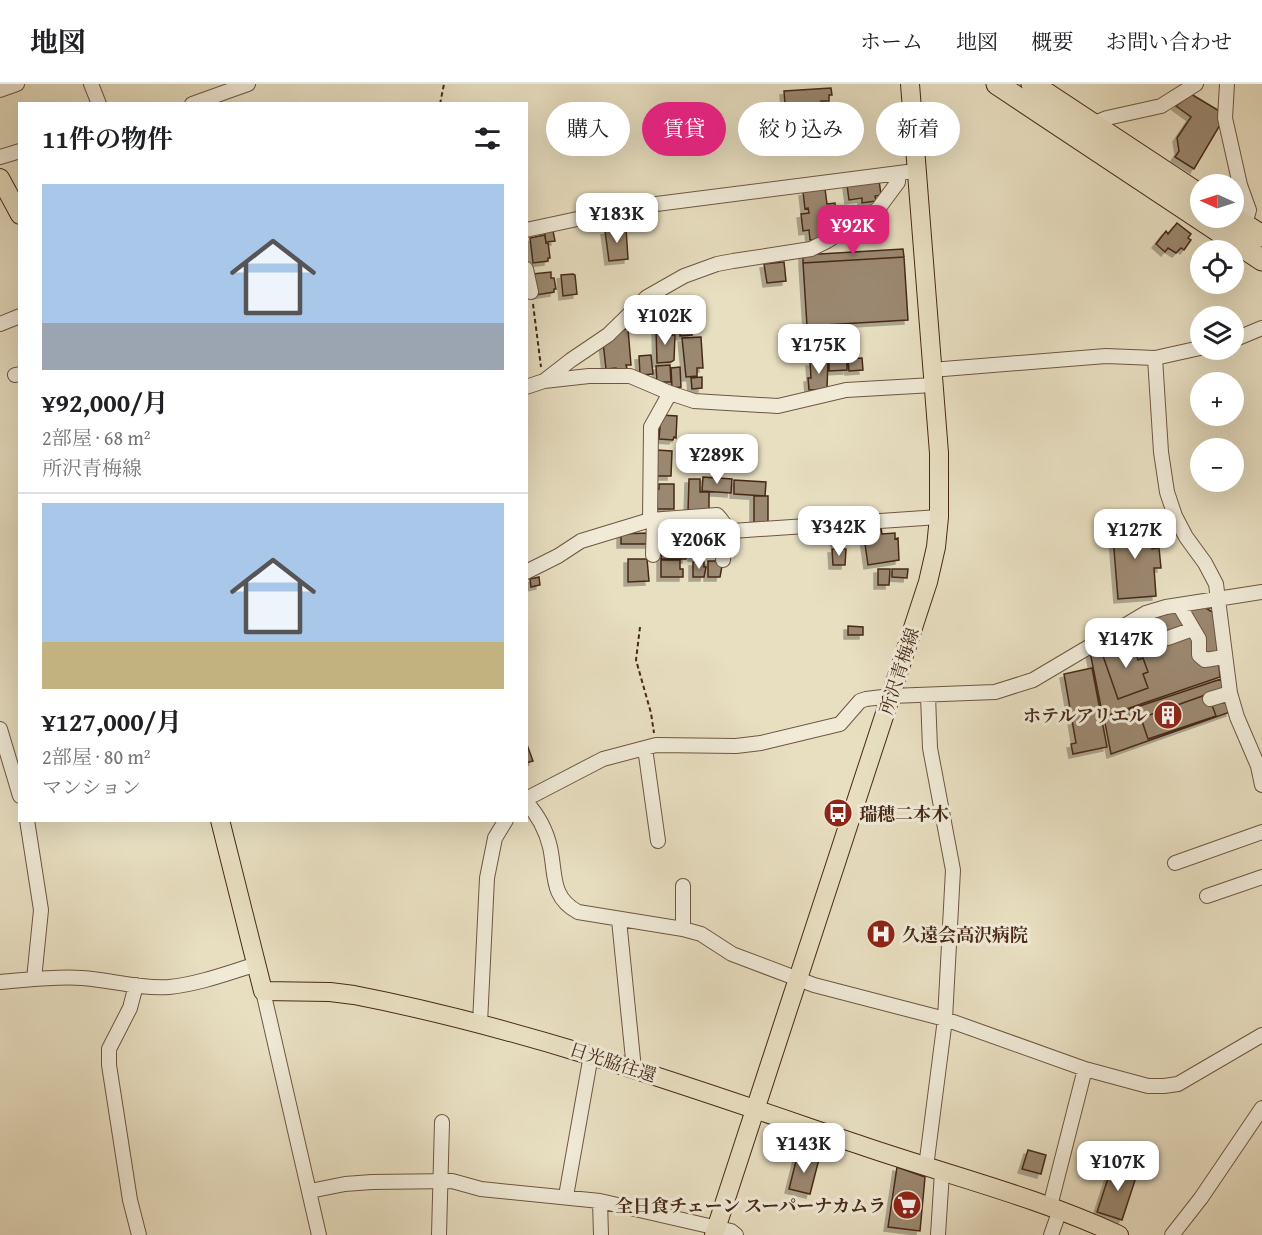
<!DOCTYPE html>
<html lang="ja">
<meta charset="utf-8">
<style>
body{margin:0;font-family:"Gentium Book Plus","Noto Serif JP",serif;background:#f6f6f6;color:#202124;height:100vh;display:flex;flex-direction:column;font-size:22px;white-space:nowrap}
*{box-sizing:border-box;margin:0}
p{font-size:20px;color:#757577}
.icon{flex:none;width:33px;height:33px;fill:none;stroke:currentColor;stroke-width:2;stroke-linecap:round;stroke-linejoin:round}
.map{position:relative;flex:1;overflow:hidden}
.panel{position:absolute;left:18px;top:18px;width:510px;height:720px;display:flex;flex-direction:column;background:#fff;border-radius:0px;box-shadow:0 6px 24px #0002}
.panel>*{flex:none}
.hud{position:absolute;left:546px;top:18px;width:570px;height:54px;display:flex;gap:12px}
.needle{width:39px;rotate:273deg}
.buttons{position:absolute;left:1190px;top:90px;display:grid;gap:12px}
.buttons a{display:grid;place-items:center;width:54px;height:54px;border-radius:50%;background:#fff;box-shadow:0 6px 24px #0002;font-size:30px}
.price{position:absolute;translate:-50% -51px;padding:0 14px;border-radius:12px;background:#fff;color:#222;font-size:20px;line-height:39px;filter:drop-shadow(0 2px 3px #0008)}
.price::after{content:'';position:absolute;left:50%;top:36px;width:18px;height:14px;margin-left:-9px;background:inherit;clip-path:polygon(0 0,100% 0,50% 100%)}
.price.current{background:#db2777;color:#fff}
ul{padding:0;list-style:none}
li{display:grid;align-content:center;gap:12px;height:318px;padding:0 24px}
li+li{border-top:2px solid #e0e0e0}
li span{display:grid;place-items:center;height:186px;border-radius:0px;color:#555}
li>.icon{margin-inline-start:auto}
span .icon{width:108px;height:108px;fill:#fffc;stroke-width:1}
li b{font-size:26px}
h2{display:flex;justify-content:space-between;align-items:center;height:72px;padding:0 24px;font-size:26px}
.chip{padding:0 21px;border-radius:27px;background:#fff;box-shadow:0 6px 24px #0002;font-size:21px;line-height:54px}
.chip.current{background:#db2777;color:#fff}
header{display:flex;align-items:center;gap:36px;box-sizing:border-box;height:84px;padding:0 30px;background:#fff;border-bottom:2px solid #e0e0e0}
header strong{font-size:28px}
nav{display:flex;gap:33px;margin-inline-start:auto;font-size:21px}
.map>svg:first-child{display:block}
.building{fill:#9b886f;stroke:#472917;stroke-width:1.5;filter:url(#shadow)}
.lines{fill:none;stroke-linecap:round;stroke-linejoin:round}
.minor-casing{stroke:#6f5642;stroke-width:16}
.major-casing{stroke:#472917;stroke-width:20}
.highway-casing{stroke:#472917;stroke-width:23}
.path{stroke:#472917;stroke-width:2;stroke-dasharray:4.5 3;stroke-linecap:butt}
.minor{stroke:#f0ead7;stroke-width:14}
.major{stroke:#e8dfc1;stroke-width:18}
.highway{stroke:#e8dfc1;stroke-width:21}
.labels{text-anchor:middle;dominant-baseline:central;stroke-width:6;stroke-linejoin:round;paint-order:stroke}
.street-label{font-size:18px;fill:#472917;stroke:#f0ead7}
.poi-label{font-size:18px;font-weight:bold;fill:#472917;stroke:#f0ead7;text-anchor:end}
</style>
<header>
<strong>地図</strong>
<nav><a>ホーム</a><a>地図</a><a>概要</a><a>お問い合わせ</a></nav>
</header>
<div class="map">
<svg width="1262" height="1151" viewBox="0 0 1262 1151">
<defs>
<filter id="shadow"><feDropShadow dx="-4" dy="4" stdDeviation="0" flood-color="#0004"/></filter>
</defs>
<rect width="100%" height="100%" fill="#e8dfc1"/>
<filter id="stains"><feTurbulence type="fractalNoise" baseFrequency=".00333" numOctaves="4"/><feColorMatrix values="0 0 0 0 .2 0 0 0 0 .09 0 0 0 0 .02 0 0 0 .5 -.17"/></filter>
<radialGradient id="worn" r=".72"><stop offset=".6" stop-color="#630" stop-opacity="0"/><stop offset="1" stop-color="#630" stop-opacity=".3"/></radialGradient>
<path class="building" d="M831 4 832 11H829V17H821L823 42 787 45 784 7Z
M1191 10 1221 28 1223 36 1194 85 1175 73 1179 67 1177 54 1191 33 1176 22Z
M879 96 881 111 875 112 876 117 862 119V114L849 116 847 101Z
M825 105 827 120 835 119 836 131 830 132 832 146 825 147 826 152 823 155 810 156 809 146 803 147 801 130 809 129 808 124 805 125 803 108Z
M637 128 638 140 628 142 627 129Z
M1177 139 1191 150 1188 154 1191 156 1184 166 1181 164 1176 169 1168 164 1165 168 1156 160 1166 147 1168 150Z
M626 144 628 175 609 177 605 147Z
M553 147 555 157 546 158 544 148Z
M545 151 546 159 548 158 550 174H548V177L533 179 530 154Z
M903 165 904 173 803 179V171Z
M904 173 908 236 807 242 803 179Z
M784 178 786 197 767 199 764 180Z
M551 188V194H554L556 205H554V208L536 211 533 190Z
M573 190 575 191 577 210 563 212 561 191Z
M680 243H692V251L680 252Z
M628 245 631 281H626L627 285 617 287 616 284 606 285 603 258 611 257 610 252 617 246Z
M656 246H671L672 251H675L674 276 671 278 657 279Z
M701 253 703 284H697V292L686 293 682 254Z
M651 271 653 290 640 291 639 272Z
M828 274 827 305 809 306 808 294H811L810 278H816V275Z
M829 274H847V286L829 287Z
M862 274 863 286 849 287 848 275Z
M670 281 671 298H657L656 282Z
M680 283 681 303 672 304 671 284Z
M702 293V304L692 305 691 294Z
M661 331 677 332 676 354 674 353 673 356 659 355Z
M656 366 672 367 671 392H655Z
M703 393 732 395 731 409 702 407Z
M689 395H700V408H709V427H688Z
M734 396 766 398 765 412 734 410Z
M659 400H674V425H656V405H659Z
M754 412H768V440H754Z
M1150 438 1152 465 1159 464 1161 484H1154L1156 512 1118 515 1112 441Z
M691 439H706L704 456 691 455Z
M881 444 882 450 895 449V455L898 454 899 476 868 481 864 453 874 452 873 445Z
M835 445H848V459H835Z
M648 449 649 460H621V450Z
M665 457H686V475H661L662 467H665Z
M692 457H704V462H706L704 473H692Z
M832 465H846L845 481H833Z
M628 475H647L649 497 628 498Z
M661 476H680V485H683V493H661Z
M708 477H720V482H722L720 493H708Z
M693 478H704V483H706L704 493H693Z
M878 485H890L889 501H878Z
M892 485H908L907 494 892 493Z
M539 493 540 501 531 503 530 495Z
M1204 523 1214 529 1220 593 1103 633 1090 568 1138 537 1160 530Z
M848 542 863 543V551H848Z
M1125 549 1131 565 1134 563 1138 576 1143 574 1148 588 1143 590 1148 604 1118 615 1103 572 1121 566 1116 552Z
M1092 584 1107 663 1073 670 1071 660 1076 659 1064 590Z
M1221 595 1230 628 1111 670 1104 634Z
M1208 610 1216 632 1148 655 1141 634Z
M526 658 533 677 526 679Z
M1028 1066 1046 1071 1041 1090 1022 1085Z
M798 1069 819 1075 810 1110 789 1105Z
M1113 1079 1138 1087 1122 1136 1097 1128Z
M897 1083 925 1093 920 1147 888 1143Z"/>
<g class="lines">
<g class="minor-casing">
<path id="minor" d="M91 0 99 20
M1227 0 1225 34 1240 101 1249 126 1245 141
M0 6 17 0
M192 20 248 0
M1092 40 1107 34 1161 22 1196 0
M0 73 20 67
M526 146 633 123 907 88
M526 185 531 208
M0 240 20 232
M1233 256 1262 244
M1155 274 1161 368 1167 408 1175 432 1186 453 1205 479 1216 500 1230 609 1237 633 1258 682 1262 701
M931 286 1106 272 1155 274 1200 264
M15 291 20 290
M544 297 571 276 608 251 647 213 684 192 717 180 733 177 811 165 827 157 878 125 898 98V89
M526 303 544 297 589 292H630L670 309 694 317 778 322 846 306 933 301
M650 436 651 343 670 309
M653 471 654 436
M723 476 725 444
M526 488 558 472 581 457 650 436 717 431C723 437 725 443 732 447L939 433
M1179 521 1199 555V571L1205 576 1224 573
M1168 554 1193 545
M1210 615 1230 609
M0 645 20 712
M645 664 658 757
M526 715 603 675 656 661 736 662 761 659 840 640 860 617 866 615 891 612 995 608 1033 596 1146 529 1166 523 1262 508
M526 718C538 731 546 746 550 763 556 790 550 813 578 828L683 845 701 850 732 870 814 901 945 935 1085 985 1148 1002H1164L1178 1000 1262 951
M27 736 41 826 34 895
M1175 779 1262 748
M683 802V845
M1207 812 1262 793
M619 836 634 985
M0 898C27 896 55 892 82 894 111 896 139 905 169 903 199 900 228 889 257 880
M136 901 130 924 109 965V981L130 1116 139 1151
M263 907 319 1151
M480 939 487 794 495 754 506 736
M926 1083 945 935 953 786 930 664 928 612
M310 1107 345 1100 372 1098 452 1097 481 1105 600 1117 731 1147 736 1151
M566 1112 591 971
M600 1117 601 1151
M1050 1122 1085 985
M439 1151 442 1038
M938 1151 942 1088
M1051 1151 1060 1126
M1172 1151 1201 1114 1262 1024"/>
</g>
<g class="major-casing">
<path id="major" d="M0 94 20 131
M220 736 263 907 330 908 354 911C529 945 695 1005 863 1062 948 1091 1037 1113 1119 1151
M714 1151 928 498 936 463 939 433V369L910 0"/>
</g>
<g class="highway-casing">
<path id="highway" d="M997 0 1262 176
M1032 0 1200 111
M1233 133 1262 152"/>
</g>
<path class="path" d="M440 20 444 0
M533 220 541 283
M640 543 636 576 651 629 654 649"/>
<use href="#minor" class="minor"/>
<use href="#major" class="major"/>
<use href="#highway" class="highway"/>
</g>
<defs>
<g id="building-disc" transform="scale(1.5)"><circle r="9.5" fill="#8f2418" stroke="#f0ead7"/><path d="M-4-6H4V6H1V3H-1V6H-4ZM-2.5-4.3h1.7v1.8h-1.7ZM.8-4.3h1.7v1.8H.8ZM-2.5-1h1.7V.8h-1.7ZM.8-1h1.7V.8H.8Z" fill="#fff"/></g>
<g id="bus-disc" transform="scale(1.5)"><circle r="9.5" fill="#8f2418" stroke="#f0ead7"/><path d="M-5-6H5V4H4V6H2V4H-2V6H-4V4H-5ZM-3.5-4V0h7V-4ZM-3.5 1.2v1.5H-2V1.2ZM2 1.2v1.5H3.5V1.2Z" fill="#fff"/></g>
<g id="hospital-disc" transform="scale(1.5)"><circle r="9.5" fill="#8f2418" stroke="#f0ead7"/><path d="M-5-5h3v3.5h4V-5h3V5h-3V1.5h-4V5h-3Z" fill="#fff"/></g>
<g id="supermarket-disc" transform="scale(1.5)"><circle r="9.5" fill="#8f2418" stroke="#f0ead7"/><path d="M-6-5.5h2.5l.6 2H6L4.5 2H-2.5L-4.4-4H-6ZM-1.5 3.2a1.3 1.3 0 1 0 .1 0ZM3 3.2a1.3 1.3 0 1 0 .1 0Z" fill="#fff"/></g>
</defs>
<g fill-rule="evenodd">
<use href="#building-disc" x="1168" y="631"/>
<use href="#bus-disc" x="838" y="729"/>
<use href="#hospital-disc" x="881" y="850"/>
<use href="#supermarket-disc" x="907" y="1121"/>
</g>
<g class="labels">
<g class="street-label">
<text transform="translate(899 587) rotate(-72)">所沢青梅線</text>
<text transform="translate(613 978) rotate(18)">日光脇往還</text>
</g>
<g class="poi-label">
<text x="1147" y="631">ホテルアリエル</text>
<text x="859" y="729" text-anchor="start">瑞穂二本木</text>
<text x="902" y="850" text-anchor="start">久遠会高沢病院</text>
<text x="886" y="1121">全日食チェーン スーパーナカムラ</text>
</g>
</g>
<rect width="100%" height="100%" filter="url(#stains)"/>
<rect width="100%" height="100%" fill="url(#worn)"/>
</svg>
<div class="buttons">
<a><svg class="needle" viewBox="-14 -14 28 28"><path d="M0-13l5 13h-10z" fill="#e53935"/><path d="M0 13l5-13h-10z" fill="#757577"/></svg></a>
<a><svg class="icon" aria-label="locate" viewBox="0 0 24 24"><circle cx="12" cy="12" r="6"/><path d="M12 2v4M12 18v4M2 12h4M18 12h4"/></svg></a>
<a><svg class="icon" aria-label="layers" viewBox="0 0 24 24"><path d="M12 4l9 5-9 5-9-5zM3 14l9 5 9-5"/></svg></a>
<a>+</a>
<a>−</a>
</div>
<b class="price" style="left:617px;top:160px">¥183K</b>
<b class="price current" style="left:853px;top:172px">¥92K</b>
<b class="price" style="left:665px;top:262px">¥102K</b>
<b class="price" style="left:819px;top:291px">¥175K</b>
<b class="price" style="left:717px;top:401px">¥289K</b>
<b class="price" style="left:839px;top:473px">¥342K</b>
<b class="price" style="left:1135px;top:476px">¥127K</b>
<b class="price" style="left:699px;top:486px">¥206K</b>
<b class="price" style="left:1126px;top:585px">¥147K</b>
<b class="price" style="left:804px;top:1090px">¥143K</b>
<b class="price" style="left:1118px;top:1108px">¥107K</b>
<div class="hud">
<a class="chip">購入</a>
<a class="chip current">賃貸</a>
<a class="chip">絞り込み</a>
<a class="chip">新着</a>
</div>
<section class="panel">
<h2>11件の物件<svg class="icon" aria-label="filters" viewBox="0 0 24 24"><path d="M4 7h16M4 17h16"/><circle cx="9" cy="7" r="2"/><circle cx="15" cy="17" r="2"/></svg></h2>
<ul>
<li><span style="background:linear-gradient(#a9c7e8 75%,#9aa5b1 0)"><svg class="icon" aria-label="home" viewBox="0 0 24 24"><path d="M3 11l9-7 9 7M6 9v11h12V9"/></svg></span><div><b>¥92,000/月</b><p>2部屋 · 68 m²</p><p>所沢青梅線</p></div></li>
<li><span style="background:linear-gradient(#a9c7e8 75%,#c2b280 0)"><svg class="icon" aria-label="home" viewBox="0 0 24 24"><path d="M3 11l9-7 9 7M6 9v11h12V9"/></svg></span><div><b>¥127,000/月</b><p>2部屋 · 80 m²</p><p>マンション</p></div></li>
</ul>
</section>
</div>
